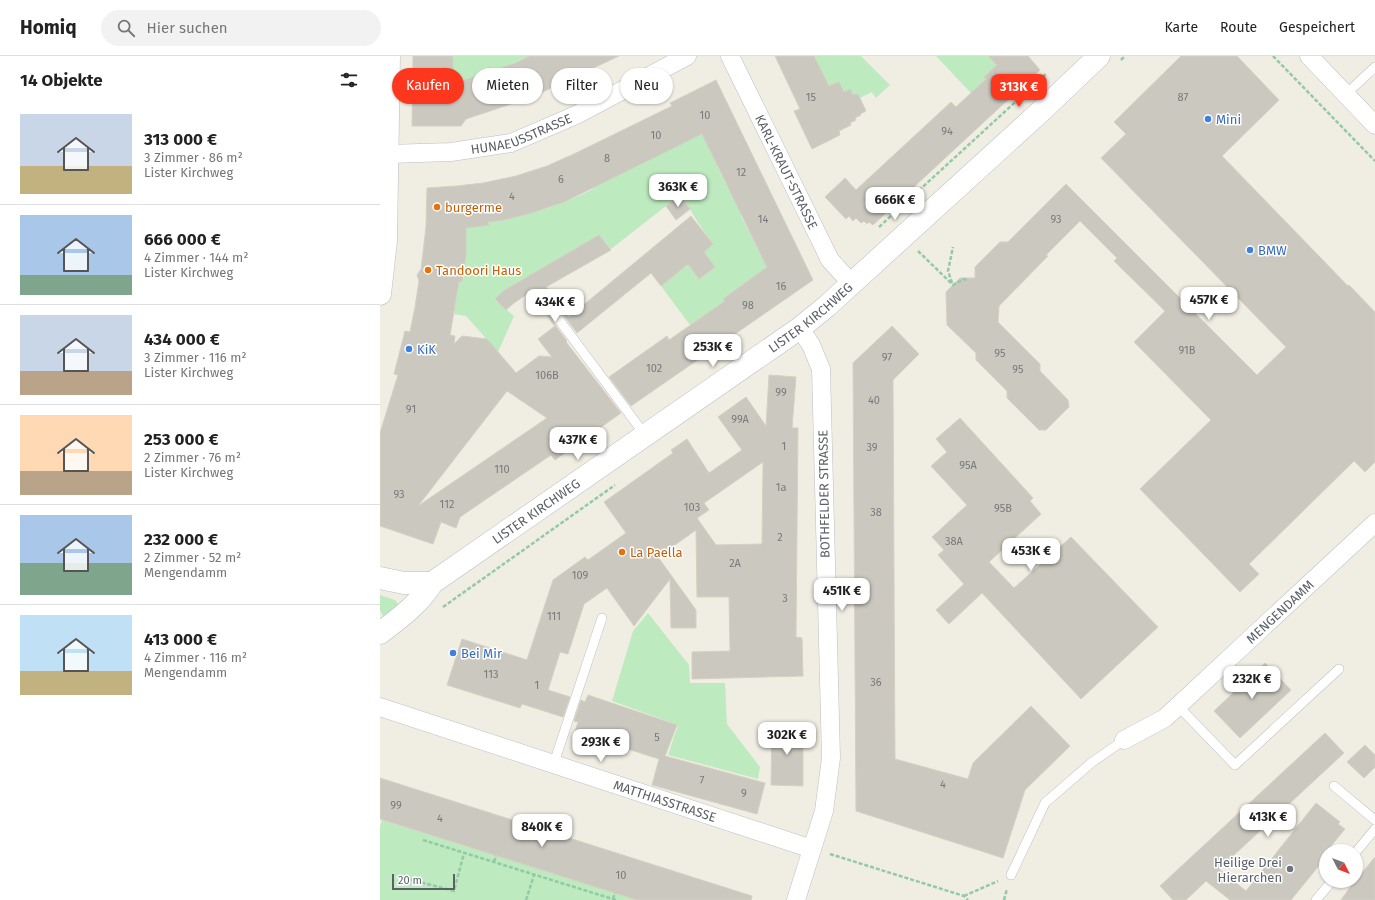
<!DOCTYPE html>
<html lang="de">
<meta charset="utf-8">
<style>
body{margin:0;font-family:"Fira Sans",sans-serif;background:#f2f2f2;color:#222;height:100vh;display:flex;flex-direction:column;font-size:15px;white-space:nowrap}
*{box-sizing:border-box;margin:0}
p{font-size:13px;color:#767676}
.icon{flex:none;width:22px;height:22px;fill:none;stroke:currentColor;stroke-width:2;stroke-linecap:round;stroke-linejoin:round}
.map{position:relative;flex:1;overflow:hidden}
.drawer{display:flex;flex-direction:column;background:#fff;width:380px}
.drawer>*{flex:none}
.hud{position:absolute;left:12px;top:12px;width:380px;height:36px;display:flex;gap:8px}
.needle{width:26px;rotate:132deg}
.controls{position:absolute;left:939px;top:788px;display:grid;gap:8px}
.controls a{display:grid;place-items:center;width:44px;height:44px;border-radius:50%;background:#fff;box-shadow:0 1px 3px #0004;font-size:20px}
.scale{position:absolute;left:12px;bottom:10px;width:63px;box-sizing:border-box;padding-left:4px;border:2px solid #5b6066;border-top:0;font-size:11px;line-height:14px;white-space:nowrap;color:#5b6066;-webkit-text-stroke:3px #fff;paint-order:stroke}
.price{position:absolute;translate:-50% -34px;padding:0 9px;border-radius:8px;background:#fff;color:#222;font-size:13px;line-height:26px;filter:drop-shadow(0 1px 2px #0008)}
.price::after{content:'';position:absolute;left:50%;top:24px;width:12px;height:9px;margin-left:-6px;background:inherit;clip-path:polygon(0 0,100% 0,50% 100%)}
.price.on{background:#fc371e;color:#fff}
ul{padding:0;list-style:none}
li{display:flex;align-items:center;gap:12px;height:100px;padding:0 20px}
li+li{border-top:1px solid #e0e0e0}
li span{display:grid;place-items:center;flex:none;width:112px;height:80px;border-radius:0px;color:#555}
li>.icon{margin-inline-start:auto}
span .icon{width:48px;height:48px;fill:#fffc;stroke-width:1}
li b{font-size:17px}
h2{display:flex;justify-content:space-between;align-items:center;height:48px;padding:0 20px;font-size:17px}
.pill{padding:0 14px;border-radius:18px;background:#fff;box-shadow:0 1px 3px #0004;font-size:14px;line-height:36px}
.pill.on{background:#fc371e;color:#fff}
header{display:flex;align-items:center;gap:24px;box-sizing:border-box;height:56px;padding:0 20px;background:#fff;border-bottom:1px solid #e0e0e0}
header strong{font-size:19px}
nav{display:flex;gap:22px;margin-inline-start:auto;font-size:14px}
.search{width:280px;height:36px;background:#f2f2f2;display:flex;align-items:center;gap:10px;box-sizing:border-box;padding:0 14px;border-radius:22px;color:#767676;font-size:15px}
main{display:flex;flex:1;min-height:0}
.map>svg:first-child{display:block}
.green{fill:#bdeabf}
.building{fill:#cbc8c0;stroke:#d5d0c1;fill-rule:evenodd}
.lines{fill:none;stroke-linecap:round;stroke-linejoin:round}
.lane-casing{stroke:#bbbec4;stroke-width:10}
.street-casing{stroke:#bbbec4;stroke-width:19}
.secondary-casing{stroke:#b9bdc3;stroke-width:23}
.path{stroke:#94c9a5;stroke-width:2.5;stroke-dasharray:4 2;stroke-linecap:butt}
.lane{stroke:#fff;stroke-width:9}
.street{stroke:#fff;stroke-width:18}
.secondary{stroke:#fff;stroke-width:22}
.shop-dot{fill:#3f7fe0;stroke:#fff;stroke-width:1.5}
.food-dot{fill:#e8710a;stroke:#fff;stroke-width:1.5}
.worship-dot{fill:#6b7280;stroke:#fff;stroke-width:1.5}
.labels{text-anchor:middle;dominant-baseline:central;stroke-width:3;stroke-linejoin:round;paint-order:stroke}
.number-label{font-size:11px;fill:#777a7c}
.shop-label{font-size:13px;fill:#366cbe;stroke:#fff;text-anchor:start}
.street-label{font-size:13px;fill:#5b6066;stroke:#fff}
.food-label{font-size:13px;fill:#c56008;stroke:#fff;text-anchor:start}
.worship-label{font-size:13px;fill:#5b616d;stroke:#fff;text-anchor:end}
</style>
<header>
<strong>Homiq</strong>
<div class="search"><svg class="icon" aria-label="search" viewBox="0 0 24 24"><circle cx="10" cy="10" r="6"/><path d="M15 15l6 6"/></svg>Hier suchen</div>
<nav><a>Karte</a><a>Route</a><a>Gespeichert</a></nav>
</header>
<main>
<section class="drawer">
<h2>14 Objekte<svg class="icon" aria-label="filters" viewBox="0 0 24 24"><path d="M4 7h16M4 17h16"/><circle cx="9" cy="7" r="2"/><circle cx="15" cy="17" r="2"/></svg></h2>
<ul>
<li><span style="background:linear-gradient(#c9d6e8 65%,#c2b280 0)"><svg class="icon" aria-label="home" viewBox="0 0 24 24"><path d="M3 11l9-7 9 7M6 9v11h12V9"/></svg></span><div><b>313 000 €</b><p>3 Zimmer · 86 m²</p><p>Lister Kirchweg</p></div></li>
<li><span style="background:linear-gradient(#a9c7e8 75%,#7fa58c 0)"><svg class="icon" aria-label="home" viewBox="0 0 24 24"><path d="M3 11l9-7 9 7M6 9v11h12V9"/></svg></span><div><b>666 000 €</b><p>4 Zimmer · 144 m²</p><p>Lister Kirchweg</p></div></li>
<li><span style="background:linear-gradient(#c9d6e8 70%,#b9a48a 0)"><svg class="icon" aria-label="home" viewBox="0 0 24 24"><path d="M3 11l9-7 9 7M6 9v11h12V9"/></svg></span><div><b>434 000 €</b><p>3 Zimmer · 116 m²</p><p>Lister Kirchweg</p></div></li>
<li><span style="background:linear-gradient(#ffd9b3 70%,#b9a48a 0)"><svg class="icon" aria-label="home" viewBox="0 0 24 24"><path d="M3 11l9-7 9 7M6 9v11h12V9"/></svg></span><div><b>253 000 €</b><p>2 Zimmer · 76 m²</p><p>Lister Kirchweg</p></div></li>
<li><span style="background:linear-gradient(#a9c7e8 60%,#7fa58c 0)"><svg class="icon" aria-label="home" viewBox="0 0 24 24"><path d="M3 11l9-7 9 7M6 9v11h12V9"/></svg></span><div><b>232 000 €</b><p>2 Zimmer · 52 m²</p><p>Mengendamm</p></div></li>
<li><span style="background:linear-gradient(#bfe0f5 70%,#c2b280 0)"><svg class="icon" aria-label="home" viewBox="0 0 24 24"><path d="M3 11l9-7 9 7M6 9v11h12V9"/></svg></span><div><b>413 000 €</b><p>4 Zimmer · 116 m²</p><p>Mengendamm</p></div></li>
</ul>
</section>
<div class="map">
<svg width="995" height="844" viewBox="0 0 995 844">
<rect width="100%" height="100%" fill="#f0eee3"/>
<path class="green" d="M73 0H150L72 32 67 3 73 4Z
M434 0H481L510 29 496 42 492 36 480 42 478 38 473 39 470 33 464 36 459 26 449 30Z
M556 0H619L613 5 617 9 607 23 591 37Z
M320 67C332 99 344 131 365 158L361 160 377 191 391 214 370 223 343 243 345 245 310 269 281 230 308 208 319 223 335 211 324 196 333 188C321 173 312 155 300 139L231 193 219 179 123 235 115 244 134 260 118 296 86 260 74 258 79 225 83 226 84 216H81L86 170 109 168 108 166C145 160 180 150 213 133L212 130Z
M0 539 15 544 18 548V553L5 564 0 554Z
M268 557 309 609 310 627H345L347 668 380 711 378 723 288 699 298 669 232 645 253 575Z
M2 764 257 844H0V771Z"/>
<path class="building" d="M33 0H73V28L135 7 150 0H239L152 41 86 63 81 70H32Z
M395 0H434L449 30 459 26 464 36 470 33 473 39 478 38 486 55 480 58 481 59 475 62 476 64 470 67 471 69 459 75 460 79 432 93 414 55 420 53Z
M608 0H648L660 14 493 169 489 166 487 168 484 165 481 167 476 162 473 165 469 160 466 163 445 141 465 122 476 134 571 46 576 51 606 23 604 21 617 9Z
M801 0H857L899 44 842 100 968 230 969 229 995 256V406L985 416 974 405 869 508 879 518 860 536 760 433 831 364 754 286 785 255 734 205 737 202 700 165 666 199 668 200 619 250 618 266 660 308V315L688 344 689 351 666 374H659L627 342V335L596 304V297L567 269 566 236 580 222H595V211L620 186H628L686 128 877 319 906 291 721 102 746 78 734 66Z
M336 24 433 224 251 350 229 321 287 280 289 284 345 245 343 243 387 211 322 78 184 146 148 158 123 164 108 166 109 169 86 172V199L82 226 79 225 70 279 75 280 74 288 82 280 107 283 136 317 159 300 172 301 158 283 175 270 150 236 134 247 126 254 115 243 123 235 219 179 231 194 166 231 189 261 311 160 333 188 324 196 335 211 319 223 308 208 281 230 271 217 197 277 176 249 171 247 167 248 165 253 166 257 187 285 186 286 241 357 175 404 171 399 80 461 76 472 61 466 53 488 0 470V377L18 319 14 318 25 275 30 276 35 251 39 225 37 219 41 213 46 171 47 132 77 130 103 127 136 120 167 110 196 97 292 50 290 47ZM127 335 167 362 38 450Z
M300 139 310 153 296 164 286 150Z
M512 270 539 298 513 324 515 703 588 723 593 707 651 650 690 690 645 734 623 802 476 755 473 307Z
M389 319 416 321 412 372H418L416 581 422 582 423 620 312 623V596L350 595 349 541H317L316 474 278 501 316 554V572H291L290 523 254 570 227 532 204 548 188 598 180 596 168 634 190 641 183 661 142 648 140 652 67 629 82 583 147 604 173 524 205 501 208 504 246 477 224 446 293 397 291 394 307 383 329 417 362 394 338 361 366 341 386 370ZM383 406 382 488 336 489 317 462 329 454 324 447Z
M580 362 653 442 650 445 661 458 609 506 634 532 691 481 778 571 701 643 602 537 569 568 556 554 584 528 558 499 564 494 552 481 587 449 551 410 567 396 556 383Z
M885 607 911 634 860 682 834 655Z
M208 639 297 669 285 700 385 727 377 758 272 729 279 703 195 676 198 666 194 665 201 644 205 646Z
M392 670H423V730L391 729Z
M945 677 964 697 839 813 866 835 936 747 960 766 958 768 965 773 951 790 953 792 951 795H946V801L911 844H850L826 825 806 844H793L780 830Z
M985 689 995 699V711L984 722 967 706Z
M0 722 372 840 371 844H257L0 763Z
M995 801V844H961L968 834Z"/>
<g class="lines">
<g class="lane-casing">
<path id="lane" d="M966 38 995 11
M171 253 265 379
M798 650 855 709 959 613
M174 707 222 562
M954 730 995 764
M976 796 995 773
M631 819 665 747 711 707 744 684
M936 844 952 825"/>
</g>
<g class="street-casing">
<g id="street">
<path id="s1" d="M350 0 450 204 471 227"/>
<path d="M929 0 995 69"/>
<path id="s2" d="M8 98 71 96 131 87 196 59 307 0"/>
<path id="s3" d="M0 651 432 793"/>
<path id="s4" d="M744 684 785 662 995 467"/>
<path d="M416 844 444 755 451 702 441 313 431 289 420 272"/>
</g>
</g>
<g class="secondary-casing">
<g id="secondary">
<path d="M0 238 6 185 9 0"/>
<path d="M0 522 24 527H52"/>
<path id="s5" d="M0 577C21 561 38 549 52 527L420 272 447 250 660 56 719 0"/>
</g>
</g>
<path class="path" d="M893 0 995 105
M741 4 745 0
M499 171 667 17
M538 195 573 229 584 223 588 225
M572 227 568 215 573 191
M63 551 235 429
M43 784 236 844
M450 798 584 840 588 844
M114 806 116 800
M24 822 74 835 84 797
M584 840 618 825
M233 843 235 837
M146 844 154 819
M624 844 627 833"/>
<use href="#lane" class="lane"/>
<use href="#street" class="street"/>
<use href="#secondary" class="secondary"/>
</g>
<g class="shop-dot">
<circle cx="828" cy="63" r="4"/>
<circle cx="870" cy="194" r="4"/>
<circle cx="29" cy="293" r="4"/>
<circle cx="73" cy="597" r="4"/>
</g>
<g class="food-dot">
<circle cx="57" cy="151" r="4"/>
<circle cx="48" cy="214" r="4"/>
<circle cx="242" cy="496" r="4"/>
</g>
<circle class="worship-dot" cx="910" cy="813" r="4"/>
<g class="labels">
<g class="number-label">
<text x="431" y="41">15</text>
<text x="803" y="41">87</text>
<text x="325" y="59">10</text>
<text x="567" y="75">94</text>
<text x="276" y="79">10</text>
<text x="227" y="102">8</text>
<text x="361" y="116">12</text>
<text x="181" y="123">6</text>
<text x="132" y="140">4</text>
<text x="383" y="163">14</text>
<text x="676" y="163">93</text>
<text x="401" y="230">16</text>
<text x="368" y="249">98</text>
<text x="807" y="294">91B</text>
<text x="620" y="297">95</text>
<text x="507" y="301">97</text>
<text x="274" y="312">102</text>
<text x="638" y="313">95</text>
<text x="167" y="319">106B</text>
<text x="401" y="336">99</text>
<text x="494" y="344">40</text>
<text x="31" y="353">91</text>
<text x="360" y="363">99A</text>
<text x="404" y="390">1</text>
<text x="492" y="391">39</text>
<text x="588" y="409">95A</text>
<text x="122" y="413">110</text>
<text x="401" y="431">1a</text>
<text x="19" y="438">93</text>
<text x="67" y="448">112</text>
<text x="312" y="451">103</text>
<text x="623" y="452">95B</text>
<text x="496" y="456">38</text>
<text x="400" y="481">2</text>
<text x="574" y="485">38A</text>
<text x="355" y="507">2A</text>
<text x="200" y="519">109</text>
<text x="405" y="542">3</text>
<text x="174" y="560">111</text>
<text x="111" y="618">113</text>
<text x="496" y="626">36</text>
<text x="157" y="629">1</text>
<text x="277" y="681">5</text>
<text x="322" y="724">7</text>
<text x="563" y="728">4</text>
<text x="364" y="737">9</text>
<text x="16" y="749">99</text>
<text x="60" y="762">4</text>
<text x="241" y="819">10</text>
</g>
<g class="shop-label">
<text x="836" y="63">Mini</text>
<text x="878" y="194">BMW</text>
<text x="37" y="293">KiK</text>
<text x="81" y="597">Bei Mir</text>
</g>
<g class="street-label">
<text stroke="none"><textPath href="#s2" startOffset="136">HUNAEUSSTRASSE</textPath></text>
<text stroke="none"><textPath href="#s1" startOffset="129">KARL-KRAUT-STRASSE</textPath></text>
<text stroke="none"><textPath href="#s5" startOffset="535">LISTER KIRCHWEG</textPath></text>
<text transform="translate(444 438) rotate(-91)">BOTHFELDER STRASSE</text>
<text stroke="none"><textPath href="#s5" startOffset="199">LISTER KIRCHWEG</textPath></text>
<text stroke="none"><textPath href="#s4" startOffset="203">MENGENDAMM</textPath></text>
<text stroke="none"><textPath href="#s3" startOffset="300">MATTHIASSTRASSE</textPath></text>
</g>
<g class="food-label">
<text x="65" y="151">burgerme</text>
<text x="56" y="214">Tandoori Haus</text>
<text x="250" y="496">La Paella</text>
</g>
<g class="worship-label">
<text x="902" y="806">Heilige Drei<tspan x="902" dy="15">Hierarchen</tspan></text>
</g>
</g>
</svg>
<div class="controls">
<a><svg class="needle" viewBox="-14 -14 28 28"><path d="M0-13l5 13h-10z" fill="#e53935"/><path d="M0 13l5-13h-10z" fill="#767676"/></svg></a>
</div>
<div class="scale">20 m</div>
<b class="price on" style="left:639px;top:52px">313K €</b>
<b class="price" style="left:298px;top:152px">363K €</b>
<b class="price" style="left:515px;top:165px">666K €</b>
<b class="price" style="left:829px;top:265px">457K €</b>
<b class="price" style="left:175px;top:267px">434K €</b>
<b class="price" style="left:333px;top:312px">253K €</b>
<b class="price" style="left:198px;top:405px">437K €</b>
<b class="price" style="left:651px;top:516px">453K €</b>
<b class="price" style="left:462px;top:556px">451K €</b>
<b class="price" style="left:872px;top:644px">232K €</b>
<b class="price" style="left:407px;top:700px">302K €</b>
<b class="price" style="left:221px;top:707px">293K €</b>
<b class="price" style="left:888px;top:782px">413K €</b>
<b class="price" style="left:162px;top:792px">840K €</b>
<div class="hud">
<a class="pill on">Kaufen</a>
<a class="pill">Mieten</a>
<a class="pill">Filter</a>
<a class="pill">Neu</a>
</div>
</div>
</main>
